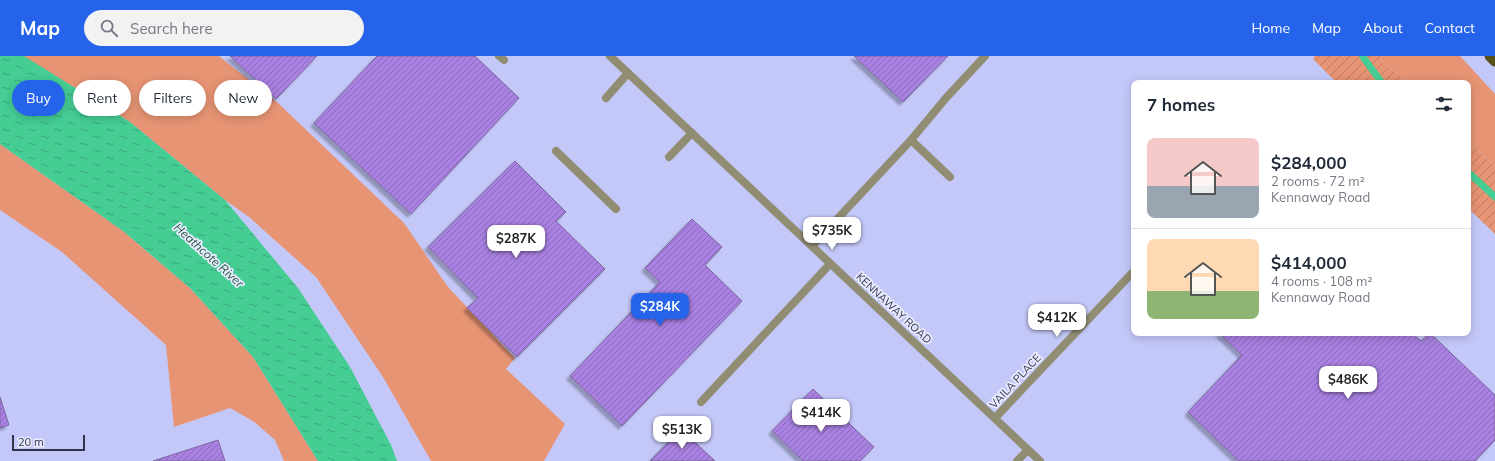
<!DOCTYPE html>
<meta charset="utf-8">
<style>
body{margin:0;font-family:Mulish,sans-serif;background:#f2f2f3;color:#1f2937;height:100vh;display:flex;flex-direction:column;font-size:15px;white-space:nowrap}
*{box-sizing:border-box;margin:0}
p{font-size:13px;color:#747a83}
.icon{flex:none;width:22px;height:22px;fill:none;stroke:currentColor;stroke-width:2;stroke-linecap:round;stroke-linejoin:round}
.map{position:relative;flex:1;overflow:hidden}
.panel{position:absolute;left:1131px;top:24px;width:340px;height:256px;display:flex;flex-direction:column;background:#fff;border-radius:8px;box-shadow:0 2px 10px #0003}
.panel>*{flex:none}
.guide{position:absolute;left:12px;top:24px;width:380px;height:36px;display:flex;gap:8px}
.scale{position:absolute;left:12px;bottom:10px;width:73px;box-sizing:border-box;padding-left:4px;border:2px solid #33344c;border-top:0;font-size:11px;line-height:14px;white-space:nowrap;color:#33344c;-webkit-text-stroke:3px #e9ebfe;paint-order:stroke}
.price{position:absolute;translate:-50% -34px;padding:0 9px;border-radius:8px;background:#fff;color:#222;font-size:13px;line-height:26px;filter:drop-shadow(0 1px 2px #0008)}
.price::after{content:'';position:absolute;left:50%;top:24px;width:12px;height:9px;margin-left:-6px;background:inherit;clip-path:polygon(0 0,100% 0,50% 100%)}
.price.selected{background:#2563eb;color:#fff}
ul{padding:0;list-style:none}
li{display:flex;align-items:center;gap:12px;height:100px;padding:0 16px}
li+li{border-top:1px solid #e0e1e3}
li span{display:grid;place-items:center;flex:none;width:112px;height:80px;border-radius:8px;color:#555}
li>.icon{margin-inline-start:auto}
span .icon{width:48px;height:48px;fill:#fffc;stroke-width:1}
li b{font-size:17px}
h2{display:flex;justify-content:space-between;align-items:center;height:48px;padding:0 16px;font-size:17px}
.tag{padding:0 14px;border-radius:18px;background:#fff;box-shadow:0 2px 10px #0003;font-size:14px;line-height:36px}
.tag.selected{background:#2563eb;color:#fff}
header{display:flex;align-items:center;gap:24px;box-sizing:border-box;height:56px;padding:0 20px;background:#2563eb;color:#fff}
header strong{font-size:19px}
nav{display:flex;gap:22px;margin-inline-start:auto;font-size:14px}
.search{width:280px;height:36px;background:#f2f2f3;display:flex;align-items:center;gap:10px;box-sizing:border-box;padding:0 14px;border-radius:22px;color:#747a83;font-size:15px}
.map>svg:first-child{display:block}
.grass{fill:#e79474}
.garden{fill:url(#garden-furrows)}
.water{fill:url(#water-ripples)}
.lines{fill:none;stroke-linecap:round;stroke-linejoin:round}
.stream{stroke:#45cd94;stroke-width:7}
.building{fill:url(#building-hatch);stroke:#7c679d;filter:url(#shadow)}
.service{stroke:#918d73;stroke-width:8}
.minor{stroke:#918d73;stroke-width:8}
.trunk{stroke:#56501c;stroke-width:11}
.labels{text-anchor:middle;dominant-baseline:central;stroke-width:3.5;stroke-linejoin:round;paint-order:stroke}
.street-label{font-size:11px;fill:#33344c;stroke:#e9ebfe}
.water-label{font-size:12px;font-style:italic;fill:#22573f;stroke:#e9ebfe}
</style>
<header>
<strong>Map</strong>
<div class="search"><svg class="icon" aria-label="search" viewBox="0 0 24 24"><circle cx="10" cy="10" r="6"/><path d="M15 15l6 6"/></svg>Search here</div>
<nav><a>Home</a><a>Map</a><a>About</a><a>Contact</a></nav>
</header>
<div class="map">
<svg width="1495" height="405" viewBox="0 0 1495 405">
<defs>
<pattern id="garden-furrows" width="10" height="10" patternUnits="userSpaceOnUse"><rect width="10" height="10" fill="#e79474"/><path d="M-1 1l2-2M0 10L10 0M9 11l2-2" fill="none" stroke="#bc7a61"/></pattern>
<pattern id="water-ripples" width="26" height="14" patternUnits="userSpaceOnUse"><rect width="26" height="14" fill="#45cd94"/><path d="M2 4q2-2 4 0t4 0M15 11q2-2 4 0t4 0" fill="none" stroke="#3aa77b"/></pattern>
<pattern id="building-hatch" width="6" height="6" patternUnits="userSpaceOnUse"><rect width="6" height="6" fill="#a981e2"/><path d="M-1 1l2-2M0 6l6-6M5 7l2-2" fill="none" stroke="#8a6ab9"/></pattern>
<filter id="shadow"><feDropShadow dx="-3.5" dy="3.5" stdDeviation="1" flood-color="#0004"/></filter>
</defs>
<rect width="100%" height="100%" fill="#c4c8f9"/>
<path class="grass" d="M23 0H219L278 47 404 167 448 231 515 302 506 313 565 368 544 405H431L383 321 316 221 249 161 225 144 130 66Z
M1381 0H1460L1495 38V110L1468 85V27H1411L1382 6Z
M0 88 123 175 190 232 253 301 318 405H284L275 384 253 365 230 352 174 371 166 289 62 196 0 154Z"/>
<path class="garden" d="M1315 0H1381L1382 6 1411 27H1337L1313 3Z
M1468 85 1495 110V178L1468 152Z"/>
<path class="water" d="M0 0H24L130 66 225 144 298 232 350 311 391 389 397 405H318L253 301 190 232 123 175 0 88Z"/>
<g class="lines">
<path class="stream" d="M1363 1 1382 27
M1468 116 1495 141"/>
</g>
<path class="building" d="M230 0H317L276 43Z
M377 0H475L519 42 411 158 314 67Z
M854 0H948L903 46Z
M515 105 566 156 556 165 605 213 517 301 467 252 478 242 428 191Z
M692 163 722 191 705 209 742 245 622 370 570 320 660 226 645 212Z
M1219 277H1412L1421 285 1430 277 1495 339V384L1475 405H1239L1188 356 1242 299Z
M813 333 874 391 860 405H803L772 375Z
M0 341 9 369 0 372Z
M681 373 715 405H650Z
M218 384 225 405H153Z"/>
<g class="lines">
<path class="service" d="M499 0 504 4
M606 42 628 17
M911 84 946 42 985 0
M556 95 616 153
M669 101 692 77
M812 190 911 84 950 121
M701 346 830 208
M1017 405 1028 394"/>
<path class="minor" d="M610 0 1040 405
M995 362 1134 215"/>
<path class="trunk" d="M1490 0 1495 5"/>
</g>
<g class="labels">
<g class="street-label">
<text transform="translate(894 252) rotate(43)">KENNAWAY ROAD</text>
<text transform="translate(1015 325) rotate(-47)">VAILA PLACE</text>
</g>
<g class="water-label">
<text transform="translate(209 199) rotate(42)">Heathcote River</text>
</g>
</g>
</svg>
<div class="scale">20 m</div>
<b class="price" style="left:832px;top:195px">$735K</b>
<b class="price" style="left:516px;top:203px">$287K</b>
<b class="price selected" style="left:660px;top:271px">$284K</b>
<b class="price" style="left:1057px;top:282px">$412K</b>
<b class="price" style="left:1348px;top:344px">$486K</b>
<b class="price" style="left:821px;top:377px">$414K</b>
<b class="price" style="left:682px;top:394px">$513K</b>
<div class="guide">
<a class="tag selected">Buy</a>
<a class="tag">Rent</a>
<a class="tag">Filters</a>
<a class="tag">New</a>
</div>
<section class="panel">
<h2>7 homes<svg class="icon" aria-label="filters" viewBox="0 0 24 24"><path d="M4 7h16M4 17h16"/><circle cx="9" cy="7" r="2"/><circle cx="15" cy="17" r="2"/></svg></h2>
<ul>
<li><span style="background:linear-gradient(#f6c9c9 60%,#9aa5b1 0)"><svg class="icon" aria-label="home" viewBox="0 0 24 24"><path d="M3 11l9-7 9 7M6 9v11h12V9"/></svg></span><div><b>$284,000</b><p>2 rooms · 72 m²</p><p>Kennaway Road</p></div></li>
<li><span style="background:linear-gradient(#ffd9b3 65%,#8fb573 0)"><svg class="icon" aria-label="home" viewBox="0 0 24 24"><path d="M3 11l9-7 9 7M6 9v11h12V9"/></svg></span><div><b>$414,000</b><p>4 rooms · 108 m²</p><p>Kennaway Road</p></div></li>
</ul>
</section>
</div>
